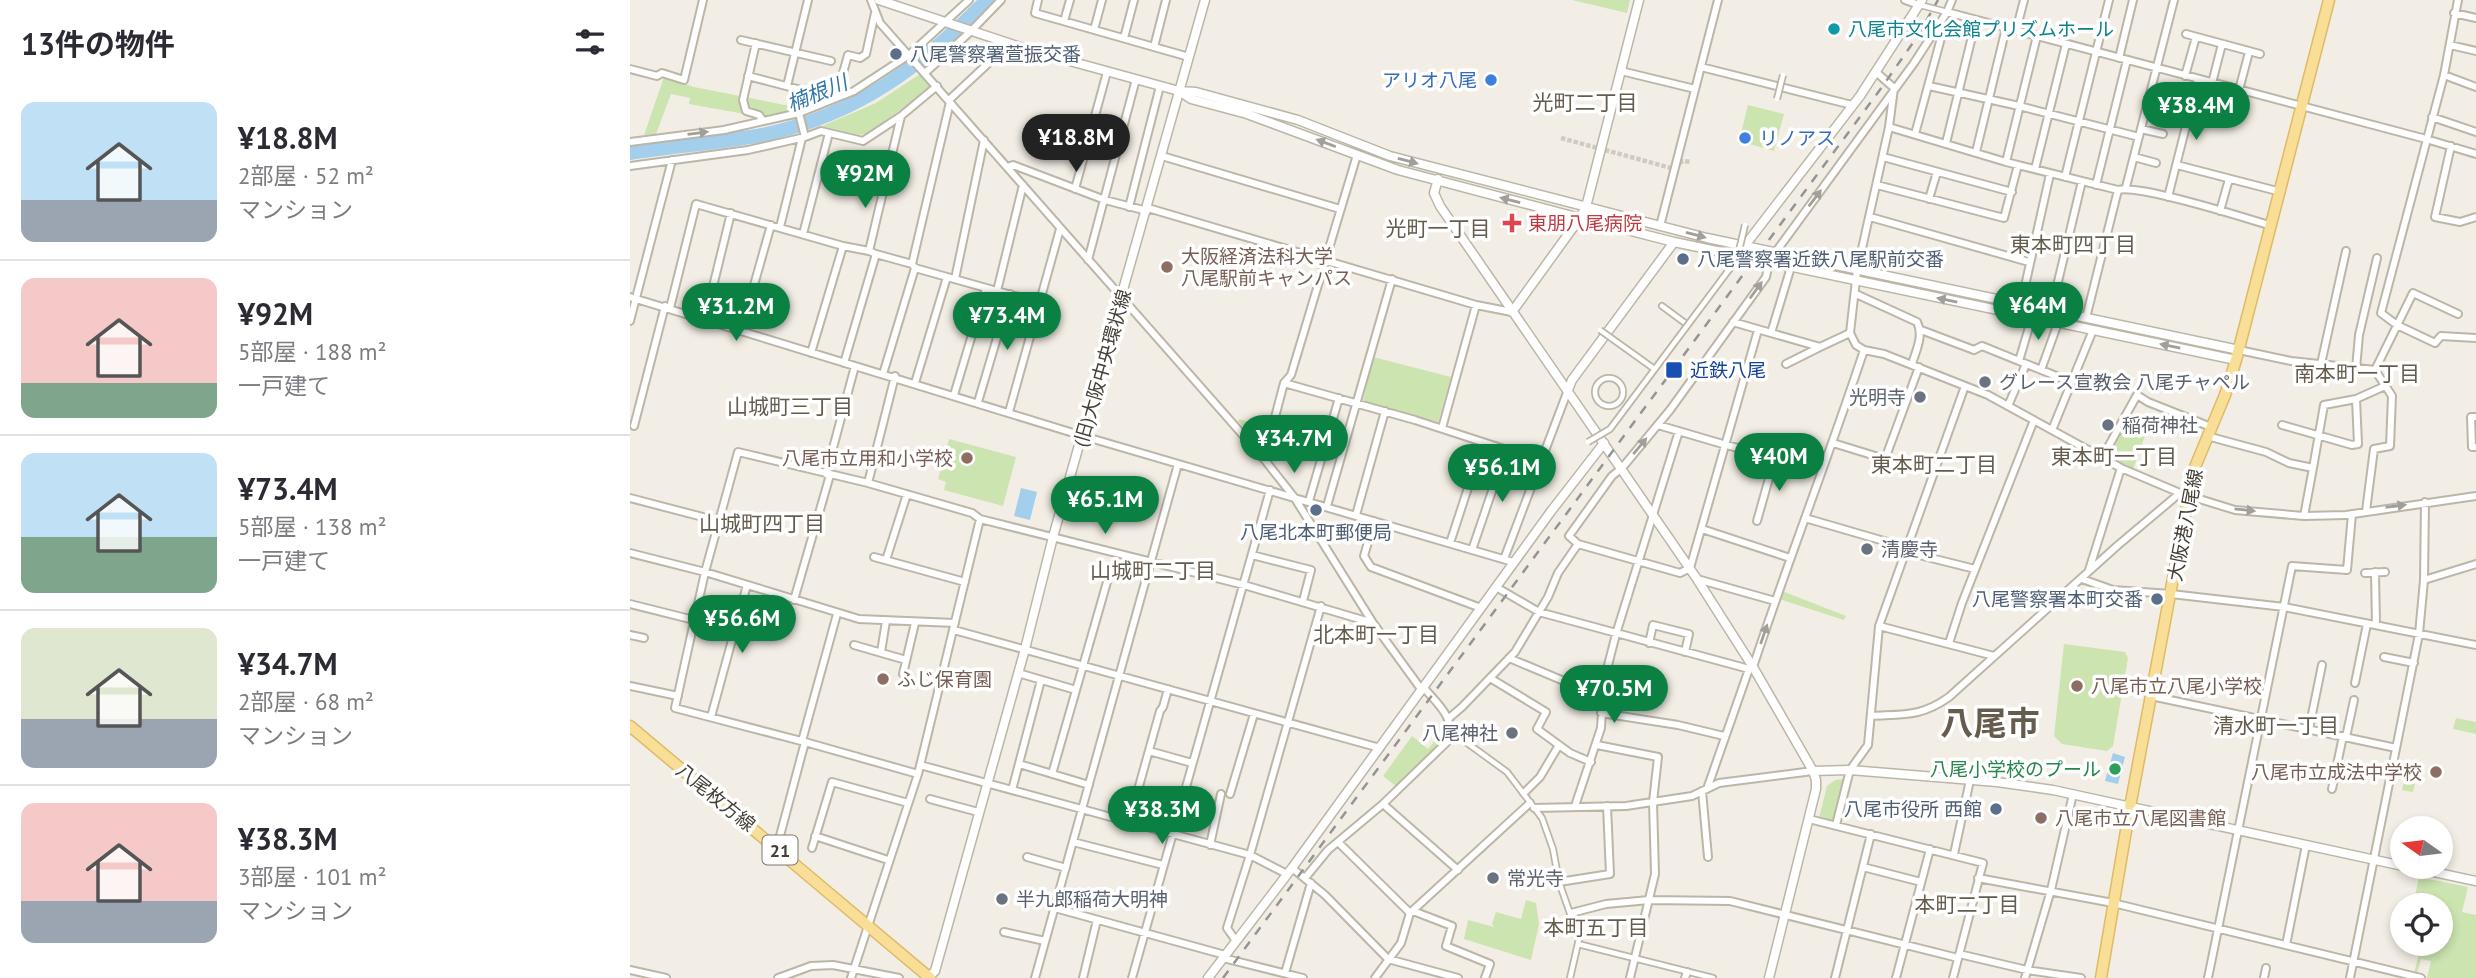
<!DOCTYPE html>
<html lang="ja">
<meta charset="utf-8">
<style>
body{margin:0;font-family:"PT Sans","Noto Sans JP",sans-serif;background:#f2f2f3;color:#2b2b33;height:100vh;display:flex;flex-direction:column;font-size:26px;white-space:nowrap}
*{box-sizing:border-box;margin:0}
p{font-size:23px;color:#7c7c81}
.icon{flex:none;width:38px;height:38px;fill:none;stroke:currentColor;stroke-width:2;stroke-linecap:round;stroke-linejoin:round}
.map{position:relative;flex:1;overflow:hidden}
.details{display:flex;flex-direction:column;background:#fff;width:630px}
.details>*{flex:none}
.needle{width:46px;rotate:284deg}
.controls{position:absolute;left:1760px;top:816px;display:grid;gap:14px}
.controls a{display:grid;place-items:center;width:63px;height:63px;border-radius:50%;background:#fff;box-shadow:0 4px 10px #0003;font-size:35px}
.price{position:absolute;translate:-50% -60px;padding:0 16px;border-radius:24px;background:#0b8043;color:#fff;font-size:23px;line-height:46px;filter:drop-shadow(0 2px 4px #0008)}
.price::after{content:'';position:absolute;left:50%;top:42px;width:21px;height:16px;margin-left:-10px;background:inherit;clip-path:polygon(0 0,100% 0,50% 100%)}
.price.on{background:#222;color:#fff}
ul{padding:0;list-style:none}
li{display:flex;align-items:center;gap:21px;height:175px;padding:0 21px}
li+li{border-top:2px solid #e1e1e2}
li span{display:grid;place-items:center;flex:none;width:196px;height:140px;border-radius:14px;color:#555}
li>.icon{margin-inline-start:auto}
span .icon{width:84px;height:84px;fill:#fffc;stroke-width:1}
li b{font-size:30px}
h2{display:flex;justify-content:space-between;align-items:center;height:84px;padding:0 21px;font-size:30px}
main{display:flex;flex:1;min-height:0}
.map>svg:first-child{display:block}
.green{fill:#cce4af}
.water{fill:#a3ceec}
.lines{fill:none;stroke-linecap:round;stroke-linejoin:round}
.river{stroke:#a3ceec;stroke-width:14}
.pedestrian-tunnel{stroke:#cfcbc2;stroke-width:4.5;stroke-dasharray:4.5 2;stroke-linecap:butt}
.pedestrian-casing{stroke:#bcb6a8;stroke-width:8}
.minor-casing{stroke:#bcb6a8;stroke-width:10}
.tertiary-casing{stroke:#bcb6a8;stroke-width:11}
.primary-casing{stroke:#ddbb67;stroke-width:13}
.pedestrian{stroke:#fff;stroke-width:4.5}
.minor{stroke:#fff;stroke-width:6}
.tertiary{stroke:#fff;stroke-width:8}
.primary{stroke:#f9de97;stroke-width:10}
.rail{stroke:#949494;stroke-width:2.5;stroke-dasharray:9 9;stroke-linecap:butt}
.pedestrian-bridge-casing{stroke:#bcb6a8;stroke-width:8;stroke-linecap:butt}
.pedestrian-bridge{stroke:#fff;stroke-width:4.5}
.oneway{fill:#a29e9a}
.culture-dot{fill:#0f9aa8;stroke:#fff;stroke-width:2.5}
.service-dot{fill:#5c6f8a;stroke:#fff;stroke-width:2.5}
.shop-dot{fill:#3f7fe0;stroke:#fff;stroke-width:2.5}
.health-dot{fill:#e0444e;stroke:#fff;stroke-width:2.5}
.education-dot{fill:#8d6e63;stroke:#fff;stroke-width:2.5}
.transit-dot{fill:#1a4fb4;stroke:#fff;stroke-width:2.5}
.worship-dot{fill:#6b7280;stroke:#fff;stroke-width:2.5}
.leisure-dot{fill:#2e9e5b;stroke:#fff;stroke-width:2.5}
.labels{text-anchor:middle;dominant-baseline:central;stroke-width:7;stroke-linejoin:round;paint-order:stroke}
.shield{fill:#fff;stroke:#7c7872;stroke-width:2}
.shield-label{font-size:18px;font-weight:bold;fill:#443e35}
.culture-label{font-size:19px;fill:#0d838f;stroke:#fff;text-anchor:start}
.service-label{font-size:19px;fill:#4e5e75;stroke:#fff;text-anchor:start}
.shop-label{font-size:19px;fill:#366cbe;stroke:#fff;text-anchor:end}
.health-label{font-size:19px;fill:#be3a42;stroke:#fff;text-anchor:start}
.education-label{font-size:19px;fill:#785e54;stroke:#fff;text-anchor:start}
.street-label{font-size:19px;fill:#443e35;stroke:#fff}
.transit-label{font-size:19px;fill:#164399;stroke:#fff;text-anchor:start}
.worship-label{font-size:19px;fill:#5b616d;stroke:#fff;text-anchor:start}
.leisure-label{font-size:19px;fill:#27864d;stroke:#fff;text-anchor:end}
.water-label{font-size:21px;font-style:italic;fill:#3477aa;stroke:#fff}
.neighbourhood-label{font-size:21px;fill:#665c4d;stroke:#fff}
.town-label{font-size:33px;font-weight:bold;fill:#665c4d;stroke:#fff}
</style>
<main>
<section class="details">
<h2>13件の物件<svg class="icon" aria-label="filters" viewBox="0 0 24 24"><path d="M4 7h16M4 17h16"/><circle cx="9" cy="7" r="2"/><circle cx="15" cy="17" r="2"/></svg></h2>
<ul>
<li><span style="background:linear-gradient(#bfe0f5 70%,#9aa5b1 0)"><svg class="icon" aria-label="home" viewBox="0 0 24 24"><path d="M3 11l9-7 9 7M6 9v11h12V9"/></svg></span><div><b>¥18.8M</b><p>2部屋 · 52 m²</p><p>マンション</p></div></li>
<li><span style="background:linear-gradient(#f6c9c9 75%,#7fa58c 0)"><svg class="icon" aria-label="home" viewBox="0 0 24 24"><path d="M3 11l9-7 9 7M6 9v11h12V9"/></svg></span><div><b>¥92M</b><p>5部屋 · 188 m²</p><p>一戸建て</p></div></li>
<li><span style="background:linear-gradient(#bfe0f5 60%,#7fa58c 0)"><svg class="icon" aria-label="home" viewBox="0 0 24 24"><path d="M3 11l9-7 9 7M6 9v11h12V9"/></svg></span><div><b>¥73.4M</b><p>5部屋 · 138 m²</p><p>一戸建て</p></div></li>
<li><span style="background:linear-gradient(#dfe7d0 65%,#9aa5b1 0)"><svg class="icon" aria-label="home" viewBox="0 0 24 24"><path d="M3 11l9-7 9 7M6 9v11h12V9"/></svg></span><div><b>¥34.7M</b><p>2部屋 · 68 m²</p><p>マンション</p></div></li>
<li><span style="background:linear-gradient(#f6c9c9 70%,#9aa5b1 0)"><svg class="icon" aria-label="home" viewBox="0 0 24 24"><path d="M3 11l9-7 9 7M6 9v11h12V9"/></svg></span><div><b>¥38.3M</b><p>3部屋 · 101 m²</p><p>マンション</p></div></li>
</ul>
</section>
<div class="map">
<svg width="1846" height="978" viewBox="0 0 1846 978">
<rect width="100%" height="100%" fill="#f2eee5"/>
<path class="green" d="M942 0H1000L997 13Z
M290 74 300 84V89L236 134 228 135 192 126 246 103Z
M34 77 64 87 170 108 128 119 126 116 59 104 60 98 41 94 26 134 14 135Z
M1118 105 1154 114 1144 151 1109 141Z
M743 357 821 377 808 422 733 402Z
M1495 417 1518 428 1503 469 1476 456Z
M609 419 633 425 638 431 635 446 631 447 608 421Z
M319 439 386 457 373 506 314 490 316 482 308 479Z
M1152 591 1216 616 1214 620 1149 599Z
M1434 644 1495 652 1498 658 1483 746 1477 751 1432 744 1424 736Z
M1826 718 1846 722V734L1823 729Z
M814 730 815 740 767 787 753 776 782 736 798 749Z
M1778 763 1789 765 1783 792 1772 790Z
M1214 779 1204 818 1201 821 1189 818 1197 786 1205 780Z
M1789 877 1838 887 1832 912 1846 915V978H1797L1801 961 1791 959 1787 974 1784 973 1792 943H1811V905H1783Z
M896 900 906 903 909 924 901 960 834 939 838 920 864 927 862 924 866 912 891 919Z"/>
<path class="water" d="M391 488 407 492 400 520 384 516Z
M1483 753 1495 757 1488 784 1475 781Z"/>
<g class="lines">
<path class="river" d="M0 153C44 146 89 143 132 135 228 115 290 67 357 0"/>
<path class="pedestrian-tunnel" d="M931 138 1041 168 1053 161 1061 162"/>
<g class="pedestrian-casing">
<path id="pedestrian" d="M1290 5 1317 12
M1032 306 1055 323
M965 392a14 14 0 1 1 28 0a14 14 0 1 1-28 0Z
M822 732 877 772 912 818 923 849 929 882 949 939 940 978
M948 944 1083 978"/>
</g>
<g class="minor-casing">
<path id="minor" d="M241 0 250 23 634 459 664 497 743 623 791 689
M408 0 405 13 559 57
M1275 0 1289 5
M1828 0 1814 75 1751 313 1767 325 1805 343 1811 336 1846 338
M1317 12 1796 139 1846 154
M1824 13 1846 18
M434 21 440 0
M464 30 472 0
M1386 31 1394 0
M1556 34 1630 54
M494 38 504 0
M111 40 201 61
M126 43 113 100 116 111 129 115 133 121
M1820 45 1846 51
M524 47 536 0
M1489 58 1503 0
M1071 67 1222 105
M0 69 27 76 32 73 54 80 73 0
M991 71 1065 89
M296 72 340 32 371 0
M1246 72 1264 88 1259 127 1227 271 1220 333 1226 345 1234 350 1254 354 1358 395 1491 468 1550 493 1605 510 1674 516 1716 515 1846 496
M1814 75 1846 87
M118 76 190 95
M1555 76 1566 37
M1582 83 1592 44
M157 86 178 0
M1299 86 1389 106 1509 137
M1609 90 1619 52
M206 98 218 55 230 58 236 54 245 13
M1518 99 1542 105
M319 100 365 57 373 42
M169 113 175 137
M1802 117 1846 132
M1259 127 1376 162 1488 190C1509 184 1615 218 1642 226
M1511 129 1533 134
M1285 134 1311 38V31L1307 27
M0 142 94 130 169 113 224 91 279 55 339 0
M1316 143 1346 20
M1821 146 1805 217 1830 222 1846 217
M1346 152 1376 28
M532 156 710 209
M1253 157 1382 192
M1504 157 1526 163
M1376 162 1407 36
M1547 165 1651 192
M0 166 118 150 175 137 191 131 233 141 271 116
M377 167 383 165 475 200 517 211
M1405 169 1436 44
M1435 177 1479 0
M1247 185 1374 218 1388 165
M1466 185 1497 60
M1496 187 1544 0
M445 189 477 72
M1538 197 1568 79
M1299 199 1307 172
M499 207 530 86
M518 208 846 305 882 312
M1590 211 1599 179
M1240 217 1399 262
M1030 226 1088 0
M150 227 172 138
M173 234 199 133
M213 246 239 251
M1145 253 1284 63 1317 12 1322 0
M246 254 282 264 285 268 410 303
M458 260 506 79
M282 264 320 102
M325 279 354 140
M367 291 393 185
M1226 294 1287 322C1294 336 1286 350 1282 364
M0 297 453 436 883 562
M1391 304 1420 174
M40 308 66 204 213 246 181 353
M1421 311 1452 181
M1456 318 1488 190
M75 319 101 213
M0 321 42 160
M1103 322 1141 333 1161 267
M1128 330 1060 568 1050 573 948 544 939 536 982 476 992 468 1040 410 1136 277 1139 262
M1291 330 1344 350 1352 346 1441 382
M111 331 141 225
M1141 333 1190 347 1220 333
M1609 350 1661 361 1745 370 1762 396 1760 446 1744 449 1736 511
M1389 361 1402 317
M214 363 246 254 239 251 271 116 307 86
M1156 364 1190 347
M1691 364 1716 251
M1726 369 1729 335 1747 258
M1411 370 1428 323
M1745 370 1783 293 1828 314
M253 374 285 268
M285 383 317 277
M654 383 785 420 911 461
M324 395 356 288
M348 402 380 294
M1378 406 1396 364
M379 412 430 229
M1846 417H1841L1842 447H1846
M1028 425 1096 445 1192 469
M1652 425 1722 445 1728 444 1726 399
M4 426 35 306
M812 428 846 305
M1422 430 1463 330
M1577 436 1636 452 1659 463 1683 468 1694 405 1726 399 1755 386
M1203 443 1255 459 1289 367
M1472 458 1507 395 1518 402 1581 427
M634 459 654 383 661 375 727 155
M196 474 225 366
M238 483 265 376
M0 498 88 521
M679 501 709 398
M697 506 762 279
M726 515 755 411
M1674 516 1683 468
M1175 518 1278 548
M744 521 734 556 741 567 851 608
M1127 521 1145 457
M1072 529 1160 558
M820 543 853 442
M842 550 876 450
M1277 552 1345 569
M0 553 75 572 229 619 325 623
M622 555 681 570 673 601
M244 557 335 582
M874 559 938 390
M256 560 277 494
M1459 570 1491 468
M1745 572 1746 625
M1735 573 1755 572
M1067 579 1145 601
M1452 579 1483 590 1541 594 1654 607 1846 645
M1794 580 1846 564
M866 587 909 612 1119 669
M164 600 200 475
M0 604 64 620
M1249 626 1364 656
M324 630 750 748
M0 635 14 638
M1019 643 1023 625 1059 634 1055 652
M1319 643 1332 603 1404 420
M224 645 276 660
M251 652 256 621
M1754 657 1784 663
M879 658 972 697
M388 673 446 690
M273 674 285 623
M860 678 916 712 907 729 940 753 961 762
M1725 683 1737 624
M0 686 48 696
M1521 696 1766 748
M971 713 1048 725 1094 736
M1241 716C1274 714 1291 717 1319 697L1487 546 1550 493
M81 717 117 585
M818 719 832 707 885 652 918 597 928 573 948 544
M1679 729 1692 665
M1716 737 1724 700
M172 741 207 614
M175 742 45 708 75 572 108 452 238 483 342 513 350 519 614 585 743 623
M967 745 1028 757 1023 802 1025 874 1000 978
M519 751 562 763
M389 764 459 785
M290 765 620 855 657 874
M422 774 477 582
M1077 789 1119 669 1123 667C1158 561 1199 456 1234 350
M1702 789 1713 736
M382 790 411 680
M1072 791 1078 857
M894 793 910 777 929 745
M600 794 624 714
M300 799 348 812
M753 804 828 870
M945 806 971 728 974 681 986 634 1049 431
M904 808 996 806 1062 796 1089 783 1183 771
M1179 819 1353 863 1323 978
M499 822 530 711 533 707 538 689
M1206 825 1220 770 1238 745 1249 626 1335 386
M185 836 258 860
M443 842 533 865
M708 842 780 913
M580 845 591 794
M147 847 175 742 288 774
M182 848 202 782 278 803
M1324 854 1340 780
M397 857 436 868
M1233 867 1291 882
M662 868 695 895 758 959 828 978
M675 878 698 850 753 804 818 741C827 719 806 702 793 687
M1348 878 1483 903 1791 978
M929 882 980 874 977 806
M425 908 595 955
M783 911 822 926 816 946 860 964 855 978
M941 913 976 904 1019 900 1100 901 1328 958
M374 932 415 941
M606 941 597 928 620 855 691 606
M1656 945 1676 845
M1329 954 1397 970 1451 978
M593 958 673 978
M0 970 36 978
M655 973 681 883
M148 978 181 966 203 965 269 978
M221 978 288 774 350 519
M405 978 548 464
M453 978 467 920
M502 978 640 490
M745 978 771 943 780 913 900 803
M1055 978 1057 972
M1205 978 1241 834
M1266 978 1300 849
M1395 978 1421 890 1443 794
M1578 978 1662 566 1717 570 1722 514
M1634 978 1636 968
M1720 978 1789 634 1794 580 1795 502"/>
</g>
<g class="tertiary-casing">
<path id="tertiary" d="M249 0 396 49 549 91 566 92 668 120 760 156 1077 238 1609 350
M552 93 561 99 617 114 768 170 950 218 1044 242 1606 360
M808 179 804 193 810 206 1067 579 1123 667 1183 771 1186 780V789L1139 978
M1113 248 1230 96 1292 0
M882 312 950 218 956 207 1009 0
M938 390 942 380 1044 242
M1183 771 1220 770 1367 782 1423 790 1773 866
M1776 866 1846 881
M299 977 305 971 395 649 423 537 575 0
M578 978 662 868 922 510 974 443"/>
</g>
<g class="primary-casing">
<path id="primary" d="M0 726 300 978
M1471 978 1500 807 1560 488 1565 467 1595 395 1606 360 1699 0"/>
</g>
<use href="#pedestrian" class="pedestrian"/>
<use href="#minor" class="minor"/>
<use href="#tertiary" class="tertiary"/>
<use href="#primary" class="primary"/>
<path class="rail" d="M593 978 1252 87 1287 37 1308 0"/>
<g class="pedestrian-bridge-casing">
<path id="pedestrian-bridge" d="M1147 99 1153 75
M970 330 1023 368
M958 442 980 429 1107 259 1115 225"/>
</g>
<use href="#pedestrian-bridge" class="pedestrian-bridge"/>
</g>
<defs><path id="oneway-solid" d="M-6-.8H1V-3.2L6.5 0L1 3.2V.8H-6Z" transform="scale(1.75)"/></defs>
<g class="oneway">
<use href="#oneway-solid" transform="translate(68 133) rotate(-7)"/>
<use href="#oneway-solid" transform="translate(696 143) rotate(-159)"/>
<use href="#oneway-solid" transform="translate(778 161) rotate(15)"/>
<use href="#oneway-solid" transform="translate(1185 198) rotate(-53)"/>
<use href="#oneway-solid" transform="translate(880 200) rotate(-166)"/>
<use href="#oneway-solid" transform="translate(1066 235) rotate(15)"/>
<use href="#oneway-solid" transform="translate(1126 290) rotate(-54)"/>
<use href="#oneway-solid" transform="translate(1317 300) rotate(-168)"/>
<use href="#oneway-solid" transform="translate(1540 346) rotate(-168)"/>
<use href="#oneway-solid" transform="translate(1010 446) rotate(-50)"/>
<use href="#oneway-solid" transform="translate(1766 506) rotate(-8)"/>
<use href="#oneway-solid" transform="translate(1615 510) rotate(6)"/>
<use href="#oneway-solid" transform="translate(1134 634) rotate(-71)"/>
</g>
<circle class="culture-dot" cx="1204" cy="29" r="7"/>
<g class="service-dot">
<circle cx="266" cy="54" r="7"/>
<circle cx="1053" cy="259" r="7"/>
<circle cx="686" cy="510" r="7"/>
<circle cx="1527" cy="599" r="7"/>
<circle cx="1366" cy="809" r="7"/>
</g>
<g class="shop-dot">
<circle cx="861" cy="80" r="7"/>
<circle cx="1115" cy="138" r="7"/>
</g>
<path class="health-dot" d="M878.5 212.5h7v7h7v7h-7v7h-7v-7h-7v-7h7z"/>
<g class="education-dot">
<circle cx="537" cy="267" r="7"/>
<circle cx="337" cy="458" r="7"/>
<circle cx="253" cy="679" r="7"/>
<circle cx="1447" cy="686" r="7"/>
<circle cx="1806" cy="772" r="7"/>
<circle cx="1411" cy="818" r="7"/>
</g>
<rect class="transit-dot" x="1035" y="361" width="18" height="18" rx="3.5"/>
<g class="worship-dot">
<circle cx="1355" cy="382" r="7"/>
<circle cx="1290" cy="397" r="7"/>
<circle cx="1478" cy="425" r="7"/>
<circle cx="1237" cy="549" r="7"/>
<circle cx="882" cy="733" r="7"/>
<circle cx="863" cy="878" r="7"/>
<circle cx="372" cy="899" r="7"/>
</g>
<circle class="leisure-dot" cx="1485" cy="769" r="7"/>
<g class="labels">
<rect class="shield" x="132.5" y="835.5" width="35" height="29" rx="5"/>
<g class="shield-label">
<text x="150" y="850">21</text>
</g>
<g class="culture-label">
<text x="1218" y="29">八尾市文化会館プリズムホール</text>
</g>
<g class="service-label">
<text x="280" y="54">八尾警察署萱振交番</text>
<text x="1067" y="259">八尾警察署近鉄八尾駅前交番</text>
<text x="686" y="532" text-anchor="middle">八尾北本町郵便局</text>
<text x="1513" y="599" text-anchor="end">八尾警察署本町交番</text>
<text x="1352" y="809" text-anchor="end">八尾市役所 西館</text>
</g>
<g class="shop-label">
<text x="847" y="80">アリオ八尾</text>
<text x="1129" y="138" text-anchor="start">リノアス</text>
</g>
<g class="health-label">
<text x="898" y="223">東朋八尾病院</text>
</g>
<g class="education-label">
<text x="551" y="256">大阪経済法科大学<tspan x="551" dy="22">八尾駅前キャンパス</tspan></text>
<text x="323" y="458" text-anchor="end">八尾市立用和小学校</text>
<text x="267" y="679">ふじ保育園</text>
<text x="1461" y="686">八尾市立八尾小学校</text>
<text x="1792" y="772" text-anchor="end">八尾市立成法中学校</text>
<text x="1425" y="818">八尾市立八尾図書館</text>
</g>
<g class="street-label">
<text transform="translate(472 368) rotate(-74)">(旧)大阪中央環状線</text>
<text transform="translate(1555 525) rotate(-79)">大阪港八尾線</text>
<text transform="translate(86 797) rotate(39)">八尾枚方線</text>
</g>
<g class="transit-label">
<text x="1060" y="370">近鉄八尾</text>
</g>
<g class="worship-label">
<text x="1369" y="382">グレース宣教会 八尾チャペル</text>
<text x="1276" y="397" text-anchor="end">光明寺</text>
<text x="1492" y="425">稲荷神社</text>
<text x="1251" y="549">清慶寺</text>
<text x="868" y="733" text-anchor="end">八尾神社</text>
<text x="877" y="878">常光寺</text>
<text x="386" y="899">半九郎稲荷大明神</text>
</g>
<g class="leisure-label">
<text x="1471" y="769">八尾小学校のプール</text>
</g>
<g class="water-label">
<text transform="translate(187 93) rotate(-22)">楠根川</text>
</g>
<g class="neighbourhood-label">
<text x="955" y="102">光町二丁目</text>
<text x="808" y="228">光町一丁目</text>
<text x="1443" y="244">東本町四丁目</text>
<text x="1727" y="373">南本町一丁目</text>
<text x="160" y="406">山城町三丁目</text>
<text x="1484" y="456">東本町一丁目</text>
<text x="1304" y="464">東本町二丁目</text>
<text x="132" y="523">山城町四丁目</text>
<text x="523" y="570">山城町二丁目</text>
<text x="746" y="634">北本町一丁目</text>
<text x="1646" y="725">清水町一丁目</text>
<text x="1337" y="904">本町二丁目</text>
<text x="966" y="927">本町五丁目</text>
</g>
<g class="town-label">
<text x="1360" y="722">八尾市</text>
</g>
</g>
</svg>
<div class="controls">
<a><svg class="needle" viewBox="-14 -14 28 28"><path d="M0-13l5 13h-10z" fill="#e53935"/><path d="M0 13l5-13h-10z" fill="#7c7c81"/></svg></a>
<a><svg class="icon" aria-label="locate" viewBox="0 0 24 24"><circle cx="12" cy="12" r="6"/><path d="M12 2v4M12 18v4M2 12h4M18 12h4"/></svg></a>
</div>
<b class="price" style="left:1566px;top:142px">¥38.4M</b>
<b class="price on" style="left:446px;top:174px">¥18.8M</b>
<b class="price" style="left:235px;top:210px">¥92M</b>
<b class="price" style="left:1408px;top:342px">¥64M</b>
<b class="price" style="left:106px;top:343px">¥31.2M</b>
<b class="price" style="left:377px;top:352px">¥73.4M</b>
<b class="price" style="left:664px;top:475px">¥34.7M</b>
<b class="price" style="left:1149px;top:493px">¥40M</b>
<b class="price" style="left:872px;top:504px">¥56.1M</b>
<b class="price" style="left:475px;top:536px">¥65.1M</b>
<b class="price" style="left:112px;top:655px">¥56.6M</b>
<b class="price" style="left:984px;top:725px">¥70.5M</b>
<b class="price" style="left:532px;top:846px">¥38.3M</b>
</div>
</main>
